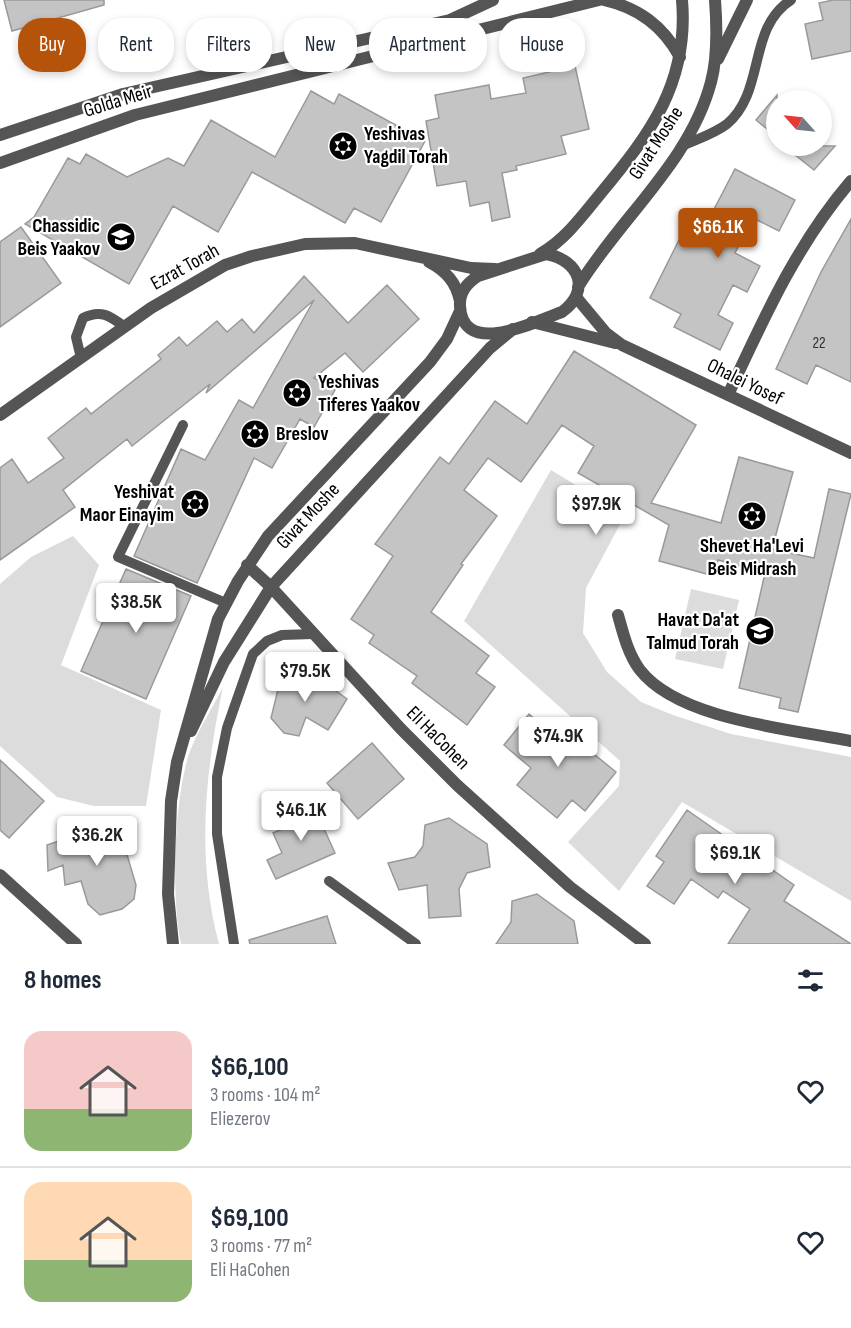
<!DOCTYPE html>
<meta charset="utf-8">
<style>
body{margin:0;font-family:"Sofia Sans Condensed",sans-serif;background:#f2f2f3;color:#1f2937;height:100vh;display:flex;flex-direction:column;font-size:22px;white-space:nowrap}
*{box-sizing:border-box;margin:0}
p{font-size:20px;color:#747a83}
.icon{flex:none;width:33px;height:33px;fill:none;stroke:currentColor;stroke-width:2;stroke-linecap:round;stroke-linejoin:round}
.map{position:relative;height:944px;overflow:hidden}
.details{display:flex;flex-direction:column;background:#fff;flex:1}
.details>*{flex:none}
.hud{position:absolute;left:18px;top:18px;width:816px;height:54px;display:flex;gap:12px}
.needle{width:39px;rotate:297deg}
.fabs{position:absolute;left:766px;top:90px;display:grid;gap:12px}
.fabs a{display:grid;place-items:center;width:66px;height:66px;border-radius:50%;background:#fff;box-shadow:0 3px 9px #0003;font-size:30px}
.price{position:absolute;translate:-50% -51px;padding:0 14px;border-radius:6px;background:#fff;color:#222;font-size:20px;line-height:39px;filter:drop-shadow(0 2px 3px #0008)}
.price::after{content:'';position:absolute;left:50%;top:36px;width:18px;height:14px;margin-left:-9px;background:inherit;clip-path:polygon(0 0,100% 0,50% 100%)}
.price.on{background:#b45309;color:#fff}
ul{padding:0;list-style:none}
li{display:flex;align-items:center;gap:18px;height:150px;padding:0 24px}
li+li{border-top:2px solid #e0e1e3}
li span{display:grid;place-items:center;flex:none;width:168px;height:120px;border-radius:18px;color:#555}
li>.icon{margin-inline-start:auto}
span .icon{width:72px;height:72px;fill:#fffc;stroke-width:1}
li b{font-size:26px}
h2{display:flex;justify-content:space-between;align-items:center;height:72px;padding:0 24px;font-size:26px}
.tag{padding:0 21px;border-radius:24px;background:#fff;box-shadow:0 3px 9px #0003;font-size:21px;line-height:54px}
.tag.on{background:#b45309;color:#fff}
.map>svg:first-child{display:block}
.green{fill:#dcdcdc}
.building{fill:#c4c4c4;stroke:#999;stroke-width:1.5}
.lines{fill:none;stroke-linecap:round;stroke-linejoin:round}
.service{stroke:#555;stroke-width:10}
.minor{stroke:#555;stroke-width:12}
.tertiary{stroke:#555;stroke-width:12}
.labels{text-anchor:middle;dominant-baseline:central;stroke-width:4.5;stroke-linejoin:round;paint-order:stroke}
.number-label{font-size:16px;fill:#313131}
.street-label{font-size:20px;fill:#000;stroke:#fff}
.poi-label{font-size:20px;font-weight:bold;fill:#000;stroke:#fff;text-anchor:start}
</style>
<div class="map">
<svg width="851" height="944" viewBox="0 0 851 944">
<rect width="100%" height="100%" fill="#fff"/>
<path class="green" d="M551 470 625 515 586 588 583 633 607 672 641 702 673 715 731 734 851 757V901L682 802 619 891 568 842 619 786 620 761 464 621Z
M73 536 99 565 61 665 161 710 146 806H94L57 797 0 746V584L31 557Z
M691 589 739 600 723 669 675 659Z
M223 687C205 773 196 858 219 944H181C171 895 174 805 188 757 196 733 212 709 223 687Z"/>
<path class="building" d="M4 0H104V5L12 31Z
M833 0H851V51L812 59 805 24 823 20 819 3Z
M575 66 589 129 561 136 566 154 516 166 517 170 502 173 510 217 492 221 489 202 470 206 466 181 437 186 426 121 439 118 435 95 489 85 491 99 526 93 523 78Z
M311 91 334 104 339 94 425 141 381 222 354 208 345 223 252 172 218 232 173 206 129 284 25 224 34 217 68 158 80 164 86 154 127 177 168 158 184 166 211 120 275 157Z
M777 95V137L756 120Z
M784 146H835L814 170Z
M735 169 795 200 779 231 753 218 735 253 760 266 747 292 733 285 718 315 733 323 720 350 674 327 681 314 650 298 685 228 700 236Z
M851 219V382L816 365 807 384 776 369 821 272Z
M21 227 61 283 0 327V242Z
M304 276 348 323 387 285 419 319 363 372 345 353 314 378 335 390 314 427 300 419 272 468 254 458 197 583 134 556 181 449 205 460 239 400 253 408 314 300 206 393 210 384 132 446 127 439 63 490 75 507 0 560V468L12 459 28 483 64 458 48 438 86 408 91 414 161 359 158 355 179 337 187 346 217 321 227 332 242 319 254 333Z
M574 351 696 425 651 503 721 523 739 457 793 472 772 549 814 558 829 489 851 494 798 712 779 708 781 698 739 688 765 573 718 560 714 576 659 561 669 525 578 473 594 446 562 425 521 482 488 458 464 490 497 516 461 564 463 565 431 612 489 656 476 673 495 687 467 725 412 683 417 676 369 643 374 635 351 619 393 556 375 544 440 457 449 464 495 401 527 424Z
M126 569 191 596 146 699 81 671Z
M306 669 347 699 328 730 306 717 299 736 284 733 271 718 282 673 298 679Z
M529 714 561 741 568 733 616 772 585 811 572 800 557 818 517 785 531 768 504 745Z
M372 743 404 779 358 819 327 783Z
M0 760 44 801 9 838 0 830Z
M311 800 335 853 276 879 267 860 282 853 273 833 294 824 288 811Z
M687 810 794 885 784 901 851 944H728L750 909 723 891 718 898 691 879 674 904 647 886 664 862 656 856Z
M449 818 487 844 490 867 467 873 459 889 461 916 429 918 427 885 399 890 388 863 415 857 423 846 425 825Z
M117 821 136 885 134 899 122 909 100 915 88 904 81 881 65 885 63 865 48 871 47 845Z
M537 894 574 921 578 944H496L511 922 512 901Z
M327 916 336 944H250L249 940Z"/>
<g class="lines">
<path class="service" d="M682 146C697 139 714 134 727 124 766 91 747 28 791 0
M81 358 76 337 83 318C101 309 110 316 125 327
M183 425 118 557 226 603
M329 881 416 944
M234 944 217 834V777L227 728 253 654 267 641 282 635 313 634"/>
<path class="minor" d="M429 262C446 271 456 282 460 301
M576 297 606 333 622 345 851 453
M532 322 615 343
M728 395C763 320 796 245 851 181
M0 415 151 308 225 265 252 256 305 244 355 243 471 268 495 269
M618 615C623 633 628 654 640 670 679 720 791 729 851 741
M0 875 76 944"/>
<path class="tertiary" d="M604 0C639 8 663 26 680 57
M718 59 747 0
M0 135 123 94 450 20 493 0
M0 163 135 115 599 0
M540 254C565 240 583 215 601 193 651 133 689 82 682 0
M546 254C580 260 591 291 562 312 536 321 463 359 460 306 459 292 467 283 478 276Z
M578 287C619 219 690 162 711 82 718 56 717 26 715 0
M247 565 271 587 401 729 457 785 570 887 645 944
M191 731 224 662 271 587 490 348 513 329
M173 944 168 894 171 801 177 762 218 619 238 581 268 536 430 362 447 339 460 311"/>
</g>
<defs>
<g id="synagogue-disc" transform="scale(1.5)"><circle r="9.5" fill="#000" stroke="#fff"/><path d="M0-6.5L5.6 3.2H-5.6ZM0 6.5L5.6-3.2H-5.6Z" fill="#fff"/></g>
<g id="school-disc" transform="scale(1.5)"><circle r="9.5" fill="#000" stroke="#fff"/><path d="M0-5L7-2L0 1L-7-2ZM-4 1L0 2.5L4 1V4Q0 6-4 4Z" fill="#fff"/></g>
</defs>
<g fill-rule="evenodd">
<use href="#synagogue-disc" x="343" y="146"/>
<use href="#school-disc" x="121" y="237"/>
<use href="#synagogue-disc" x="297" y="393"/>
<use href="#synagogue-disc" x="255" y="434"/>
<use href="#synagogue-disc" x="195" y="504"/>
<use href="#synagogue-disc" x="752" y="516"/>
<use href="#school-disc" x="760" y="631"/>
</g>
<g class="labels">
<g class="number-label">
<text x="819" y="343">22</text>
</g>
<g class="street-label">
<text transform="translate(118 101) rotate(-17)">Golda Meir</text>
<text transform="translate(656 143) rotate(-57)">Givat Moshe</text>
<text transform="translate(185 267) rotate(-29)">Ezrat Torah</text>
<text transform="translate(745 382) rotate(26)">Ohalei Yosef</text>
<text transform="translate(308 516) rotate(-47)">Givat Moshe</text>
<text transform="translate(438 738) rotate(45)">Eli HaCohen</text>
</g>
<g class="poi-label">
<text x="364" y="134">Yeshivas<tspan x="364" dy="23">Yagdil Torah</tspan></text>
<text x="100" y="226" text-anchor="end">Chassidic<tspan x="100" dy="23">Beis Yaakov</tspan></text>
<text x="318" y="382">Yeshivas<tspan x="318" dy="23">Tiferes Yaakov</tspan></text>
<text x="276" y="434">Breslov</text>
<text x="174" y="492" text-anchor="end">Yeshivat<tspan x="174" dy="23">Maor Einayim</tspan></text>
<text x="752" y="546" text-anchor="middle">Shevet Ha'Levi<tspan x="752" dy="23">Beis Midrash</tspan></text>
<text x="739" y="620" text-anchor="end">Havat Da'at<tspan x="739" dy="23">Talmud Torah</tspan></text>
</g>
</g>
</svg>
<div class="fabs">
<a><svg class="needle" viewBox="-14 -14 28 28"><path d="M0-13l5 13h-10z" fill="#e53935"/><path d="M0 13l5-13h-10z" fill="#747a83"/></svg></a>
</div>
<b class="price on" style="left:718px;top:259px">$66.1K</b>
<b class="price" style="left:596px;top:536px">$97.9K</b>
<b class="price" style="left:136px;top:634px">$38.5K</b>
<b class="price" style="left:305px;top:703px">$79.5K</b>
<b class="price" style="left:558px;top:768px">$74.9K</b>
<b class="price" style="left:301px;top:842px">$46.1K</b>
<b class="price" style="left:97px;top:867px">$36.2K</b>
<b class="price" style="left:735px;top:885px">$69.1K</b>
<div class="hud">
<a class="tag on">Buy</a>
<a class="tag">Rent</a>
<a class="tag">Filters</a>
<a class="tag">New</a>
<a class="tag">Apartment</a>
<a class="tag">House</a>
</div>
</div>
<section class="details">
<h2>8 homes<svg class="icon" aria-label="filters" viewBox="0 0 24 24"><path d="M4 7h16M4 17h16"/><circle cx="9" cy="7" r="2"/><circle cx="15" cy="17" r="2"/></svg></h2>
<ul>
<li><span style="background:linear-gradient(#f6c9c9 65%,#8fb573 0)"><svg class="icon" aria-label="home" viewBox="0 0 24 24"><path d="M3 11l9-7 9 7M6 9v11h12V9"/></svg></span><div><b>$66,100</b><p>3 rooms · 104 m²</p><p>Eliezerov</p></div><svg class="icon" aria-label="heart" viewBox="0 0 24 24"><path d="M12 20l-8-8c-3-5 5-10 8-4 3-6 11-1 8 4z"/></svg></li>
<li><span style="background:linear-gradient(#ffd9b3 65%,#8fb573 0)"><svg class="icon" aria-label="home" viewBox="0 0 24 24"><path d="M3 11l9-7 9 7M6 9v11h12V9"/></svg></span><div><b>$69,100</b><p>3 rooms · 77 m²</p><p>Eli HaCohen</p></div><svg class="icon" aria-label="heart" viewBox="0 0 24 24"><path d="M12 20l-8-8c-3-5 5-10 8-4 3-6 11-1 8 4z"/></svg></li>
</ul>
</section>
